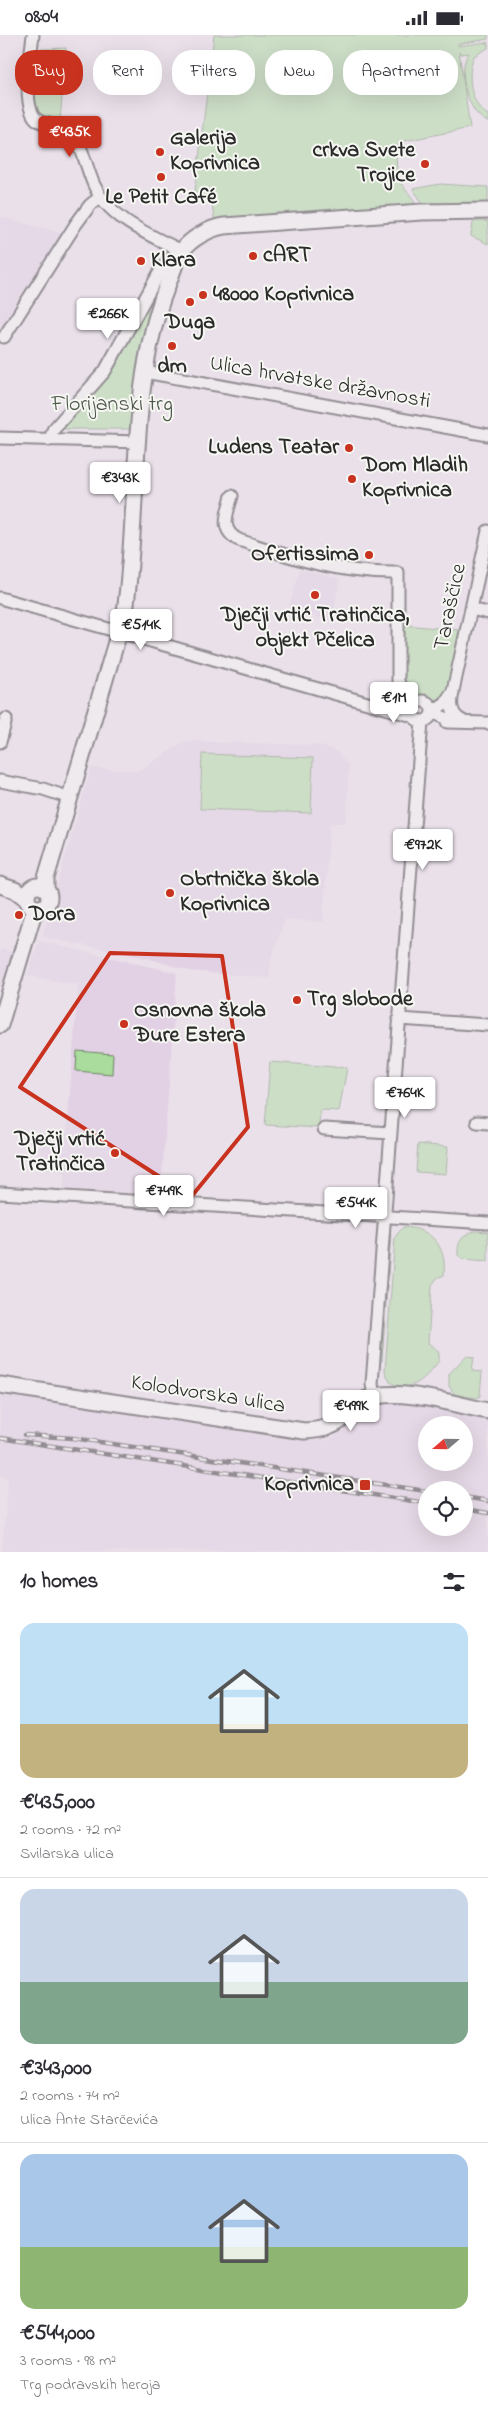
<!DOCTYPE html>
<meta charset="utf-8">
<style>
body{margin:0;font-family:"Indie Flower",sans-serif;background:#f2f2f3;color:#2b2b33;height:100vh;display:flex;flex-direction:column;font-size:19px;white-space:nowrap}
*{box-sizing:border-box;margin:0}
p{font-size:16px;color:#7c7c81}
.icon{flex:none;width:28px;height:28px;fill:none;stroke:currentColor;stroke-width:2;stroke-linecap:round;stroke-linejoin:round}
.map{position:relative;height:1517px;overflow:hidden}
.details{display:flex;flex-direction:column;background:#fff;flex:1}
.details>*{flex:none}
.hud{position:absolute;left:15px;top:15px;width:459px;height:45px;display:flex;gap:10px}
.needle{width:32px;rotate:250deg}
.buttons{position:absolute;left:418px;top:1381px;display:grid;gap:10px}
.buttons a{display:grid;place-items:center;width:55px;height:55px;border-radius:50%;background:#fff;box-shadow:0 5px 20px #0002;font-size:25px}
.price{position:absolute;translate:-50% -42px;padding:0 11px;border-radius:5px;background:#fff;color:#222;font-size:16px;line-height:32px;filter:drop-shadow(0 1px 2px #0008)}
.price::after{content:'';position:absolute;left:50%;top:30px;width:15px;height:11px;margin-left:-8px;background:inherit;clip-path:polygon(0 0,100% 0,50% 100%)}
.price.on{background:#c8321e;color:#fff}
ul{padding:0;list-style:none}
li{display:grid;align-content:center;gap:10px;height:265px;padding:0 20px}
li+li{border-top:1px solid #e1e1e2}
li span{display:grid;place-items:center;height:155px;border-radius:15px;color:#555}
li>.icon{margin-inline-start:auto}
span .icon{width:90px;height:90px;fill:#fffc;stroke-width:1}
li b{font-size:21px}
h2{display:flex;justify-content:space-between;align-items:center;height:60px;padding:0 20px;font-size:21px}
.pill{padding:0 18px;border-radius:20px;background:#fff;box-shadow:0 5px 20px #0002;font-size:18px;line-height:45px}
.pill.on{background:#c8321e;color:#fff}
.status{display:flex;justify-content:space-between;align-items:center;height:35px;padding:0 25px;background:#fff;direction:ltr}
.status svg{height:14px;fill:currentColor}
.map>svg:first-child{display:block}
.built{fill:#e2d0e4;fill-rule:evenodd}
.green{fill:#aadc9d;stroke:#6a8464}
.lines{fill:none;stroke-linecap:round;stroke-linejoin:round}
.minor-casing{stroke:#2b2b2b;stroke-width:15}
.major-casing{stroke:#2b2b2b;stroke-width:19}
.minor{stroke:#f6f6f2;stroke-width:11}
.major{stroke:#f6f6f2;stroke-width:15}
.rail-casing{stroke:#2b2b2b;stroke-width:4.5}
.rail{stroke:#f6f6f2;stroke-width:2.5;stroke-dasharray:8;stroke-linecap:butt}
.marked{fill:none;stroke:#c8321e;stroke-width:4;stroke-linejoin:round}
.poi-dot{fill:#c8321e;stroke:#f6f6f2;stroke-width:2}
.labels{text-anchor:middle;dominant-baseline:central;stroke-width:4;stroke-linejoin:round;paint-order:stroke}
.poi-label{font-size:22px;font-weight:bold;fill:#2b2b2b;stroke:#f6f6f2;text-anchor:start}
.street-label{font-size:22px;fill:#2b2b2b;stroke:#f6f6f2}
.park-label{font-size:22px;fill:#4b5748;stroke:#f6f6f2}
</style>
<div class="status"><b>08:04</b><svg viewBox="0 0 49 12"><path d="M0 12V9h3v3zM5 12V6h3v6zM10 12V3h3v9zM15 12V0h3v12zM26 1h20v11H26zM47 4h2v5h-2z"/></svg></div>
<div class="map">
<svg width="488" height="1517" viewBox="0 0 488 1517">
<rect width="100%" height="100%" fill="#eae0ea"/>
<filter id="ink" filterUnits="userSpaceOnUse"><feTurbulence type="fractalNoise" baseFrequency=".02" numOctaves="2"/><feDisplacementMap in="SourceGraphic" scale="10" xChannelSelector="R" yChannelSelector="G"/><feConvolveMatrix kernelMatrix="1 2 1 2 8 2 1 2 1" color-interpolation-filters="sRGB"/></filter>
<g filter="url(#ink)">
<path class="built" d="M0 182 62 198 0 294Z
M300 534 340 544 332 586 288 576Z
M185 706 319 710 336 716 349 731 346 788H330L323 887 285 884 271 924 269 943 190 936 147 923 42 902 91 733 138 736Z
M39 906 177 938 161 1155 158 1160 64 1154 65 1137 38 1133 42 1098H67L78 950 27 940Z
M0 914 12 917 0 964Z
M0 1355 327 1405 335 1401 360 1376 370 1369 383 1365 403 1367 488 1385V1517L2 1516 8 1443 0 1440ZM426 1390H464V1428H426ZM426 1455H464V1492H426Z"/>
<path class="green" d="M214 0H488V4L458 9V11L488 7V13L474 21C466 39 470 70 488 80V87C467 79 456 35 469 18L460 19 459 17 470 93 399 107C395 116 396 135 399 144 403 155 414 161 417 172L215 189 212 169 195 156Z
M66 13 60 86C54 85 46 84 41 81 27 71 36 29 37 14Z
M440 149 488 152V168L424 170 413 154Z
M481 186 488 187V209L471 201 473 187Z
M146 274 152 276 134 394H61Z
M403 590 461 595C456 619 457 654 433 666L429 662 418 663C395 644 401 616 403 590Z
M202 719 313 723 311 778 200 774Z
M77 1016 113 1019 112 1039 76 1036Z
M270 1027 347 1033 339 1076 320 1075 319 1090 322 1093 265 1090Z
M418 1109 448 1112 446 1139 416 1137Z
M403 1192C432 1193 447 1212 444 1240L437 1243 432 1250 428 1308C437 1315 440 1314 439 1326 426 1342 412 1360 390 1347L385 1336 395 1202Z
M475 1196 488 1197V1226L463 1224 458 1220C457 1207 462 1200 475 1196Z
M388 1198H391L382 1326H379Z
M466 1321 474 1322 472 1336 482 1337 480 1361 477 1363 455 1360 449 1351V1339Z"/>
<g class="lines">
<g class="minor-casing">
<path id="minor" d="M33 0C31 19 20 76 39 86 49 91 61 90 72 96 83 112 86 132 94 150 109 184 150 200 182 216
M4 302 76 189 90 170 100 162
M145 337 488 400
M0 403 139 407
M50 405 53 395 105 336 162 233 178 217
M232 461C227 479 219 495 239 505 292 523 341 539 398 538V646L403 662 413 670
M0 563 413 681
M471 574 488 578
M453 658C450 669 451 681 463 686
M412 676a10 10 0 1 1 20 0a10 10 0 1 1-20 0Z
M375 669 387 666 398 650
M447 687 488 688
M454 687 432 677 445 668 453 656 488 496
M0 707 6 684
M0 746 43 754 70 763
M399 984 488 990
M477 1087 488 1088
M324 1094 391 1098
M0 1158 488 1188
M374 1362 372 1349 422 686"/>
</g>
<g class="major-casing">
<path id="major" d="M0 850 15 855 27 864
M27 862a11 11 0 1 1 22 0a11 11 0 1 1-22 0Z
M46 853V843L125 577C140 471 128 350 167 251 172 240 175 225 182 216 190 204 210 193 224 191L422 177 488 176
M0 990 33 880 39 873
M0 1350 304 1396C323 1395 336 1392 349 1378 355 1373 359 1367 367 1364 397 1351 456 1370 488 1376"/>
</g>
<use href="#minor" class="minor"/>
<use href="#major" class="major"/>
<g class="rail-casing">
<path id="rail" d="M25 1400 73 1403 426 1456
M0 1403 426 1468
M464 1462 488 1466
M464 1474 488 1478"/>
</g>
<use href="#rail" class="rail"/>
</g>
</g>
<path d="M0 0H488V1517H0ZM110 918 222 921 248 1092 191 1162 20 1052Z" fill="#eae0ea" fill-opacity=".55" fill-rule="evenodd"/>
<path class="marked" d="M110 918 222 921 248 1092 191 1162 20 1052Z"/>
<g class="poi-dot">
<circle cx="160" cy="117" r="5"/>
<circle cx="425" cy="129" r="5"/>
<circle cx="161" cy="142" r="5"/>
<circle cx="253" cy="221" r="5"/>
<circle cx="141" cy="226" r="5"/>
<circle cx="203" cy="260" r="5"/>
<circle cx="190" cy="267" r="5"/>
<circle cx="172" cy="311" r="5"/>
<circle cx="349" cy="413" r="5"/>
<circle cx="352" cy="444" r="5"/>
<circle cx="369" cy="520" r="5"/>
<circle cx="315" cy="560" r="5"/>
<circle cx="170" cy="858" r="5"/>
<circle cx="19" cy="880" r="5"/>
<circle cx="297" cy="965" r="5"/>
<circle cx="124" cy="989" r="5"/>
<circle cx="115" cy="1118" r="5"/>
<rect x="359" y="1444" width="12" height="12" rx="2.5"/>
</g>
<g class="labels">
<g class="poi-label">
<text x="170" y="104">Galerija<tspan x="170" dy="25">Koprivnica</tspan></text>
<text x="415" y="116" text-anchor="end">crkva Svete<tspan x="415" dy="25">Trojice</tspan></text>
<text x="161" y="163" text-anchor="middle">Le Petit Café</text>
<text x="263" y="221">cART</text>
<text x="151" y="226">Klara</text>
<text x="213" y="260">48000 Koprivnica</text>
<text x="190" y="288" text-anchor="middle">Duga</text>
<text x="172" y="332" text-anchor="middle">dm</text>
<text x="339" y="413" text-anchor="end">Ludens Teatar</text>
<text x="362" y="431">Dom Mladih<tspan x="362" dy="25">Koprivnica</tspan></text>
<text x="359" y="520" text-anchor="end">Ofertissima</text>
<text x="315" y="581" text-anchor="middle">Dječji vrtić Tratinčica,<tspan x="315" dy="25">objekt Pčelica</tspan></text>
<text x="180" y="845">Obrtnička škola<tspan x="180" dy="25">Koprivnica</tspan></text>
<text x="29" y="880">Dora</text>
<text x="307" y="965">Trg slobode</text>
<text x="134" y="976">Osnovna škola<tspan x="134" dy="25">Đure Estera</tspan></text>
<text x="105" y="1105" text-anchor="end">Dječji vrtić<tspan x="105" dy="25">Tratinčica</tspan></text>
<text x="354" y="1450" text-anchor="end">Koprivnica</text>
</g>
<g class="street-label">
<text transform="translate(320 348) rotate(10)">Ulica hrvatske državnosti</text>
<text transform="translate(451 572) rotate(-78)">Taraščice</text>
<text transform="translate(208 1360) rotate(9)">Kolodvorska ulica</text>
</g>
<g class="park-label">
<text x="112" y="370">Florijanski trg</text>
</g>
</g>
</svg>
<div class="buttons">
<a><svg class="needle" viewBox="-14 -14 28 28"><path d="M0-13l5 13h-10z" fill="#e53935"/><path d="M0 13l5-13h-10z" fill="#7c7c81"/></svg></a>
<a><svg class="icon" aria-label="locate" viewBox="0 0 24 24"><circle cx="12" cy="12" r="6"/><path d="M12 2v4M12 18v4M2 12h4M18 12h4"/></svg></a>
</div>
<b class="price on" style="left:70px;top:123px">€435K</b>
<b class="price" style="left:108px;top:305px">€266K</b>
<b class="price" style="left:120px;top:469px">€343K</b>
<b class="price" style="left:141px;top:616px">€514K</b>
<b class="price" style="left:394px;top:689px">€1M</b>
<b class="price" style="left:423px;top:836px">€972K</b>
<b class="price" style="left:405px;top:1084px">€764K</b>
<b class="price" style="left:164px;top:1182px">€749K</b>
<b class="price" style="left:356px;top:1194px">€544K</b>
<b class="price" style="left:351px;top:1397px">€499K</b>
<div class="hud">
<a class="pill on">Buy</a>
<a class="pill">Rent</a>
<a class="pill">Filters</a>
<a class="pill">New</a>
<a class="pill">Apartment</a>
</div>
</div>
<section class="details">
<h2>10 homes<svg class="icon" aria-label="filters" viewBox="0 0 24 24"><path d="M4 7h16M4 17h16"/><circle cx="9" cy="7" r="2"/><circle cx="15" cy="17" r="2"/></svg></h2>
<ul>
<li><span style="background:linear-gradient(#bfe0f5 65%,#c2b280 0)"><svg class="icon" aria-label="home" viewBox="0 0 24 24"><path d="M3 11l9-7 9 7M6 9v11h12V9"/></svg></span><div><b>€435,000</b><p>2 rooms · 72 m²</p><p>Svilarska ulica</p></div></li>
<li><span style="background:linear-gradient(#c9d6e8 60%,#7fa58c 0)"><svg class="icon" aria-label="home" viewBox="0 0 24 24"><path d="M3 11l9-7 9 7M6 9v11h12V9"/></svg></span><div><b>€343,000</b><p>2 rooms · 74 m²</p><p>Ulica Ante Starčevića</p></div></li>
<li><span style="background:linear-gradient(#a9c7e8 60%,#8fb573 0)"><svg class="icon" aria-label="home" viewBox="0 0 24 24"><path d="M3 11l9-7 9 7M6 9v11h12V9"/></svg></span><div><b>€544,000</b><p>3 rooms · 98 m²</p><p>Trg podravskih heroja</p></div></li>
</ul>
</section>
